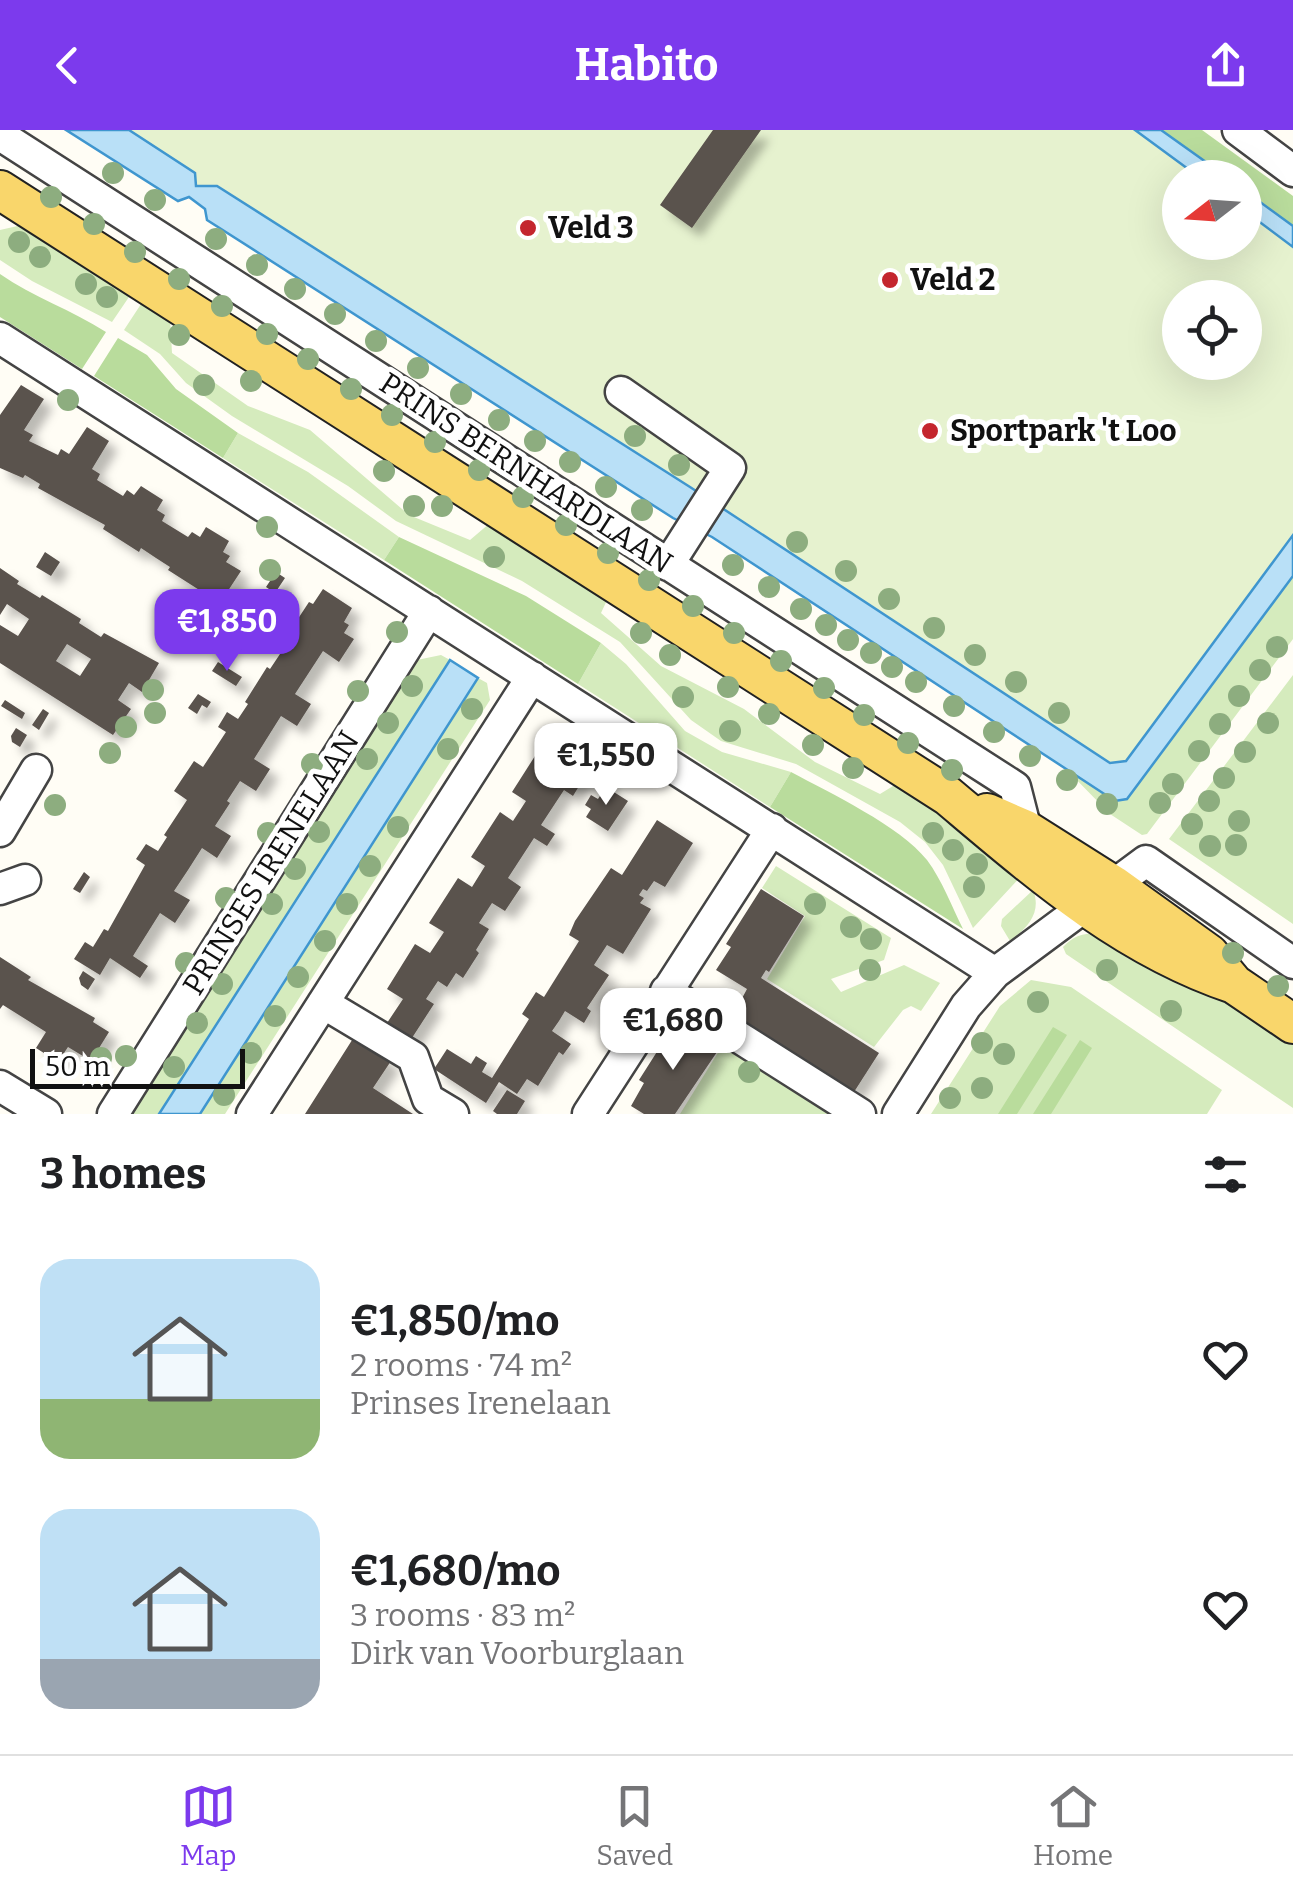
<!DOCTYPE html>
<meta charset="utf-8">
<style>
body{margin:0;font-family:Bitter,serif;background:#f2f2f2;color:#202124;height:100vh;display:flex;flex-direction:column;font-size:38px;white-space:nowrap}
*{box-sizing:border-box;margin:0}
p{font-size:32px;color:#757577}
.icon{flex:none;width:55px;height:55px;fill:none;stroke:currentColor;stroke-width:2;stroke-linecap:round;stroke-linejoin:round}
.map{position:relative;height:984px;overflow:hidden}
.side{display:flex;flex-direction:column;background:#fff;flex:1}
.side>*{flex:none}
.needle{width:65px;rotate:253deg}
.controls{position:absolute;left:1162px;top:30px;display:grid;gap:20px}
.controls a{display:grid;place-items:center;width:100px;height:100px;border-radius:50%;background:#fff;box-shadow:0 10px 40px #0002;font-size:50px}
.scale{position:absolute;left:30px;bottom:25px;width:215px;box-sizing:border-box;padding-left:10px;border:5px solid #111;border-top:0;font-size:28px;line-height:35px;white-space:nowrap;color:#111;-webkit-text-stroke:8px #fff;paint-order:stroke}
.price{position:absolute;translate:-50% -85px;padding:0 22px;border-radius:20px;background:#fff;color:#222;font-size:32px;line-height:65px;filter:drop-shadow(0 2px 5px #0008)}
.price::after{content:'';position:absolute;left:50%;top:60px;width:30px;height:22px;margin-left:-15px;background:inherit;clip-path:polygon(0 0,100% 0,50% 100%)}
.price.current{background:#7c3aed;color:#fff}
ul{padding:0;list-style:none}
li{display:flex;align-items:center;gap:30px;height:250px;padding:0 40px}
li span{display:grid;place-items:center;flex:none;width:280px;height:200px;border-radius:30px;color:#555}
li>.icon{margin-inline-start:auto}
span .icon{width:120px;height:120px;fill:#fffc;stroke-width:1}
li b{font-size:42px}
h2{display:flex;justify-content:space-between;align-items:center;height:120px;padding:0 40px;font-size:42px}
header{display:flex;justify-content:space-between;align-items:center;height:130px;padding:0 40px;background:#7c3aed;color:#fff;font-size:45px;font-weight:700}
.dock{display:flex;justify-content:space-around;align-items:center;height:140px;border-top:2px solid #e0e0e0;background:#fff;font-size:28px;color:#757577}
.dock a{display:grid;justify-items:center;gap:5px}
.dock .current{color:#7c3aed}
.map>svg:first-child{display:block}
.green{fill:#d5ebbd}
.forest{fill:#b9dc9c}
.pitch{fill:#e6f2cf;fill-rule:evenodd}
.water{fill:#b9e0f7;stroke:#3f96cf;stroke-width:2.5}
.building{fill:#5a524d;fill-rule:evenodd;filter:url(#shadow)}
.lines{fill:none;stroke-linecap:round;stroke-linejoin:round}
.minor-casing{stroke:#444;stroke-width:35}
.major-casing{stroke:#222;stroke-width:42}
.minor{stroke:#fff;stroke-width:30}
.major{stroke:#f9d66b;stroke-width:38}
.tree{fill:#8dad7f}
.poi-dot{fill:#c4262e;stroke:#fff;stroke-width:4}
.labels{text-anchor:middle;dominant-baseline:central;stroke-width:10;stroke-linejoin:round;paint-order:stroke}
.poi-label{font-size:30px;font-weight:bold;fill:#111;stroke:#fff;text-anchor:start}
.street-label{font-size:30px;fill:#111;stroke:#fff}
</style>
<header><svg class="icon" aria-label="back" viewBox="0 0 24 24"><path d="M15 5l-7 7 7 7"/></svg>Habito<svg class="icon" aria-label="share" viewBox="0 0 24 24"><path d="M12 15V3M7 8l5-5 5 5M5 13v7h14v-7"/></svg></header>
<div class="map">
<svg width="1293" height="984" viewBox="0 0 1293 984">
<defs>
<filter id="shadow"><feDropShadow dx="9" dy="9" stdDeviation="5" flood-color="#0004"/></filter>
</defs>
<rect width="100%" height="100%" fill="#fffdf5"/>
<path class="green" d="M22 95 131 164 112 192 32 151 0 130V100Z
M143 171 170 188 172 223 248 276 310 300 409 385 470 410 490 393 608 468 601 483 661 536 744 579 815 632 880 664 898 653 1025 742 973 798 943 735 925 712 900 692 796 634 721 611 691 590 620 512 522 451 396 391 348 356 232 286 186 253 160 224 124 200Z
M238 303 308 342 399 407 384 430 223 328Z
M1293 446V509L1147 704 1142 705 1110 684 1065 638 1114 671 1127 669Z
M601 513 626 534 685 601 722 622 791 642 770 677 578 554Z
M441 525 450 530 159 984H127L417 530Z
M1293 545V794L1169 709Z
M478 548 487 553 490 570 225 984H200Z
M776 736 891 808 884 830 831 849 841 862 904 835 940 853 921 881 911 876 903 880 874 917 767 849 805 786 762 758Z
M1033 760C1042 782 1028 798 1010 811L1001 796 1002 789Z
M1106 804 1199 855 1293 913V978L1066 824 1063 817C1076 803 1088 803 1106 804Z
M1031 850 1071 857 1222 960 1207 984H931L1000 876Z
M684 881 849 984H680L719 921 675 894Z"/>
<path class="forest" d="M1161 0H1202L1293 66V96L1245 61V48L1227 47Z
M0 144C33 167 72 180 106 202L82 239 0 187Z
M118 208 147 225 176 259 238 303 223 328 94 246Z
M399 407 526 466 601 513 578 554 384 430Z
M791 642C830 663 900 696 927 730 942 750 952 777 963 799L770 677Z
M1053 897 1067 905 1017 984H998Z
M1080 910 1092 918 1051 984H1033Z"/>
<path class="pitch" d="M94 0H1151L1217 47 1180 48V112H1245V68L1293 102V425L1122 659ZM1180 168H1245V232H1180Z"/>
<path class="water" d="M66 0H129L195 43 196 56H217L690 357 1110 633 1126 631 1293 405V446L1127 669 1115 671 712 407 673 388 207 90 205 79 189 67 178 71Z
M1135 0H1161L1227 47H1199Z
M1245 61 1293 96V117L1245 81Z
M450 530 478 548 200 984H159Z"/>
<path class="building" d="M713 0H761L692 98 660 75Z
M21 255 44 269 24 300 33 305 29 311 58 325 61 319 69 324 87 297 109 311 92 339 100 344 97 350 123 366 127 360 134 365 141 356 163 370 157 380 165 385 162 391 188 407 192 402 200 407 206 397 229 411 223 422 230 426 226 432 241 441 216 479 200 469 204 463 168 440 170 437 156 428 141 418 139 422 103 399 105 395 38 358 40 354 25 345 23 348 0 338V285Z
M45 422 60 432 51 446 36 437Z
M0 438 19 451 17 454 27 460 40 468 42 465 81 489 79 493 101 507 104 503 159 533 142 562 129 553 118 570 131 579 113 605 0 533V495L18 506 29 489 7 474 0 485ZM67 514 91 529 80 546 56 531Z
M276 442 285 448 275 463 266 457Z
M323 459 352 478 344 492 349 495 344 503 354 509 339 532 323 521 295 564 311 574 297 596 281 586 254 629 270 639 256 661 240 651 227 671 230 673 215 696 231 706 217 728 202 718 188 740 174 761 190 770 175 793 160 783 133 826 148 836 140 848 110 828 100 845 74 829 85 812 93 817 104 799 108 801 145 735 136 729 146 714 158 721 167 707 164 705 187 670 174 661 194 631 203 637 226 602 218 597 227 582 238 589 248 574 245 572 267 537 270 539 280 524 289 509 286 507 309 472 313 474Z
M248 483 257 488 248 504 239 498Z
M218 532 242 547 236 556 212 541Z
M198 564 211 572 207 578 202 575 197 584 188 578Z
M5 570 25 583 22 589 1 576Z
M43 579 49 583 39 600 32 595Z
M16 598 27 605 20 617 12 612 11 606Z
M548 614 559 622 557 625 587 643 573 666 564 660 541 695 555 704 547 716 534 708 508 748 521 757 505 781 492 773 479 793 489 799 476 820 479 823 463 848 456 843 447 857 438 851 426 869 434 874 410 911 385 896 403 869 387 859 415 814 430 823 444 802 429 793 458 748 472 757 485 736 471 727 500 682 513 691 526 671 512 662 542 615 546 618Z
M606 657 628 671 608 701 586 687 591 679 585 675 591 665 598 669Z
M657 690 693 713 665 757 654 751 647 761 643 759 639 765 644 768 640 773 651 779 623 824 607 815 594 835 609 845 587 878 591 881 584 893 565 881 559 891 552 901 571 914 563 925 559 922 538 956 527 949 517 964 499 952 486 973 434 939 447 919 471 934 476 926 487 933 482 942 492 948 529 889 522 884 536 862 544 867 579 811 569 805 575 791 611 738 622 745Z
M84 742 90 747 80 763 73 759Z
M761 759 804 786 769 842 766 840 761 848 879 923 854 962 733 885 747 859 716 840 731 817 726 814Z
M0 827 31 847 28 850 95 888 93 892 109 902 91 931 68 917 58 932 36 918 46 902 3 875 0 879Z
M83 841 95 849 88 860 81 855 79 848Z
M674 895 717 922 675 984H644L631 976 644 953 639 950Z
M354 907 391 931 373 958 413 984H305Z
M507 960 525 971 517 984H497L493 981Z"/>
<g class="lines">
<g class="minor-casing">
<path id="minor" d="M1238 0 1293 41
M0 5 1015 657 1026 700
M0 208 995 843
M621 262 730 338 668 435
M0 701 36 640
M0 759 25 750
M666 861 860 984
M323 873 413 927 428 969 453 984
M0 956 46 984
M113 984 429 481
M252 984 532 547
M588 984 772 699
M898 984 966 876 995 843 1146 731 1293 833"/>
</g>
<g class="major-casing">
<path id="major" d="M0 60 948 666C1036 740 1123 817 1234 854
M987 683 1026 700 1113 755 1209 824 1234 854 1293 894"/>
</g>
<use href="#minor" class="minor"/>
<use href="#major" class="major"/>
</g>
<g class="tree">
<circle cx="113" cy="43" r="11"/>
<circle cx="51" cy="67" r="11"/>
<circle cx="155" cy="70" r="11"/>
<circle cx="94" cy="94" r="11"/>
<circle cx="216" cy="109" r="11"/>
<circle cx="19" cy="112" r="11"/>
<circle cx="135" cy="122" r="11"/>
<circle cx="40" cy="127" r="11"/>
<circle cx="257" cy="135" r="11"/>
<circle cx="179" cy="149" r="11"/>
<circle cx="86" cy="154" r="11"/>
<circle cx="295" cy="159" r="11"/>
<circle cx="107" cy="167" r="11"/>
<circle cx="222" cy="176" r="11"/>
<circle cx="335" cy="184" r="11"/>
<circle cx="267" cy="204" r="11"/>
<circle cx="179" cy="205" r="11"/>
<circle cx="376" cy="211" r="11"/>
<circle cx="308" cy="229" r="11"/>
<circle cx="418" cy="238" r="11"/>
<circle cx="251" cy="251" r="11"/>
<circle cx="204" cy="255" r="11"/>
<circle cx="351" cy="259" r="11"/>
<circle cx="461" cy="264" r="11"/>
<circle cx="68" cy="270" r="11"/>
<circle cx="392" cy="285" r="11"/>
<circle cx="499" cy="290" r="11"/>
<circle cx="635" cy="306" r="11"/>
<circle cx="535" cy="311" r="11"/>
<circle cx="435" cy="312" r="11"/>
<circle cx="570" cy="332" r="11"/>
<circle cx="679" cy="335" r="11"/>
<circle cx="479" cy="340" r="11"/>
<circle cx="384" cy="341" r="11"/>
<circle cx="606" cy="357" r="11"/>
<circle cx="523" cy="367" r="11"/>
<circle cx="414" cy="376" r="11"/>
<circle cx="442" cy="376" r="11"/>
<circle cx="642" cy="380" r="11"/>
<circle cx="566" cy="395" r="11"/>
<circle cx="267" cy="397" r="11"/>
<circle cx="797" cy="412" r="11"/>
<circle cx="608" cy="423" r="11"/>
<circle cx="494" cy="427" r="11"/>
<circle cx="733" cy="435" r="11"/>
<circle cx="270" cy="440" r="11"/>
<circle cx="846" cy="441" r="11"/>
<circle cx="649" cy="450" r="11"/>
<circle cx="769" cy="457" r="11"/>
<circle cx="889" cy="469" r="11"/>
<circle cx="693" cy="476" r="11"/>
<circle cx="801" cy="479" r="11"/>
<circle cx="237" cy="488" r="11"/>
<circle cx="826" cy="495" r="11"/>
<circle cx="934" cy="498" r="11"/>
<circle cx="397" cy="502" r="11"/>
<circle cx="641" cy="503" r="11"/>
<circle cx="734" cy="503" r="11"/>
<circle cx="848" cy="510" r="11"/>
<circle cx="1277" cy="517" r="11"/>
<circle cx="871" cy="523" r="11"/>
<circle cx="670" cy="525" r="11"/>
<circle cx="975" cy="525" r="11"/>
<circle cx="781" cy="531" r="11"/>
<circle cx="892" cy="537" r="11"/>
<circle cx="1260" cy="540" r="11"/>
<circle cx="916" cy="552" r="11"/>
<circle cx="1016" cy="552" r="11"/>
<circle cx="412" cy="556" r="11"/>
<circle cx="728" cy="557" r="11"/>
<circle cx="824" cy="558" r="11"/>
<circle cx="153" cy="560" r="11"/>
<circle cx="358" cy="561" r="11"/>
<circle cx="1239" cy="566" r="11"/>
<circle cx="683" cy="567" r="11"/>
<circle cx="954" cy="576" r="11"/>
<circle cx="472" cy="579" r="11"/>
<circle cx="155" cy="583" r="11"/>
<circle cx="1059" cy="583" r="11"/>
<circle cx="769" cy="584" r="11"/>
<circle cx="864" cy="585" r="11"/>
<circle cx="388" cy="593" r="11"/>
<circle cx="1268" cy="593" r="11"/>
<circle cx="1220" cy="594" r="11"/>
<circle cx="126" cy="597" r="11"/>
<circle cx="730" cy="601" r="11"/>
<circle cx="994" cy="602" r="11"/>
<circle cx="908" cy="613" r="11"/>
<circle cx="813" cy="615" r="11"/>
<circle cx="448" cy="619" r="11"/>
<circle cx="1199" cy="621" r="11"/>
<circle cx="1245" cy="622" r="11"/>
<circle cx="110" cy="623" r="11"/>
<circle cx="1030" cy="626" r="11"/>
<circle cx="367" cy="629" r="11"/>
<circle cx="312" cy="634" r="11"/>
<circle cx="853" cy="638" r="11"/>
<circle cx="952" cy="640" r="11"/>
<circle cx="1224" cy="648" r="11"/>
<circle cx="1067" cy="650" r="11"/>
<circle cx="1173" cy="654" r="11"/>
<circle cx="1209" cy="671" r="11"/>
<circle cx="1160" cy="673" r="11"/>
<circle cx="1107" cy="674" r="11"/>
<circle cx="55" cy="675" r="11"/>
<circle cx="1239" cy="691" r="11"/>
<circle cx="1192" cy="694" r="11"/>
<circle cx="398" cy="697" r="11"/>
<circle cx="319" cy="702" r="11"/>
<circle cx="268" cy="703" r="11"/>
<circle cx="933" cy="703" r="11"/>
<circle cx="1236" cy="715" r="11"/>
<circle cx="1210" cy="716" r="11"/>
<circle cx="953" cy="720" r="11"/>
<circle cx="977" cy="734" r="11"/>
<circle cx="370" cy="736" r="11"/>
<circle cx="295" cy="739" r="11"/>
<circle cx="974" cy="757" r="11"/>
<circle cx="226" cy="768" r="11"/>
<circle cx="272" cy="774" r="11"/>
<circle cx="347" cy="774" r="11"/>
<circle cx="815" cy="774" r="11"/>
<circle cx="851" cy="797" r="11"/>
<circle cx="871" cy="809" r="11"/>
<circle cx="325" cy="811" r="11"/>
<circle cx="1233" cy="823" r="11"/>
<circle cx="186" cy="833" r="11"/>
<circle cx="870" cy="840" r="11"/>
<circle cx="1107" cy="840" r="11"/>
<circle cx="298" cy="847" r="11"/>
<circle cx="222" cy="854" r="11"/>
<circle cx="1278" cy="856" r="11"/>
<circle cx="1038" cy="872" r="11"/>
<circle cx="1171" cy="881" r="11"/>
<circle cx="275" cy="886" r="11"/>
<circle cx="197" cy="893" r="11"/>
<circle cx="694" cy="901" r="11"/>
<circle cx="982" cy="913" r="11"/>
<circle cx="251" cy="923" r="11"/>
<circle cx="1004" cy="924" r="11"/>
<circle cx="126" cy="926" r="11"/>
<circle cx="101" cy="928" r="11"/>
<circle cx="174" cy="937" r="11"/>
<circle cx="749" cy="942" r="11"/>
<circle cx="982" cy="958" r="11"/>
<circle cx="224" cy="965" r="11"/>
<circle cx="950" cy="968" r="11"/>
</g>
<g class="poi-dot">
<circle cx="528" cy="98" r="10"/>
<circle cx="890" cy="150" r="10"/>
<circle cx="930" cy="301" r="10"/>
</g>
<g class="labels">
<g class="poi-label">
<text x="548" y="98">Veld 3</text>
<text x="910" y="150">Veld 2</text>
<text x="950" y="301">Sportpark 't Loo</text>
</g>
<g class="street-label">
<text transform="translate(526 343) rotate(33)">PRINS BERNHARDLAAN</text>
<text transform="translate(271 733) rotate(-58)">PRINSES IRENELAAN</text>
</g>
</g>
</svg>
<div class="controls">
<a><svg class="needle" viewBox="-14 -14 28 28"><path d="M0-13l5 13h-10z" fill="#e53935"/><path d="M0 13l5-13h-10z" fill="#757577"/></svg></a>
<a><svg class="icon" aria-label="locate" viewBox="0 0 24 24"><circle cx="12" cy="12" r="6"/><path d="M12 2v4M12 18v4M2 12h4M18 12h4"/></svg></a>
</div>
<div class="scale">50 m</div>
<b class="price current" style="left:227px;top:544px">€1,850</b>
<b class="price" style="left:606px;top:678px">€1,550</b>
<b class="price" style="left:673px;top:943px">€1,680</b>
</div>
<section class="side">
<h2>3 homes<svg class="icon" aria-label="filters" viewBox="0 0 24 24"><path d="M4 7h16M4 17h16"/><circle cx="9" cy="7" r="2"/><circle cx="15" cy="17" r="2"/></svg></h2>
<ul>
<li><span style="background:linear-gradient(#bfe0f5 70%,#8fb573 0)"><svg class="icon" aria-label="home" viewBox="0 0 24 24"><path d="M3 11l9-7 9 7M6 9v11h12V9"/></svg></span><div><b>€1,850/mo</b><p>2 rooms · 74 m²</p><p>Prinses Irenelaan</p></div><svg class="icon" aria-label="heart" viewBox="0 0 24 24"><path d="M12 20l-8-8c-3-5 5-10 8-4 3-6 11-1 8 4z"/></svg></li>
<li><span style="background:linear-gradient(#bfe0f5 75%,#9aa5b1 0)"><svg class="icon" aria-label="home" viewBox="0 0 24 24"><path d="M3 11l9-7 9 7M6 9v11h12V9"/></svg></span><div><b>€1,680/mo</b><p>3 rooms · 83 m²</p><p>Dirk van Voorburglaan</p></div><svg class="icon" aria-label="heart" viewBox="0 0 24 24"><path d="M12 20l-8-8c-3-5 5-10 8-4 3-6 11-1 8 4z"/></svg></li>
</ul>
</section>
<nav class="dock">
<a class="current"><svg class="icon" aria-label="map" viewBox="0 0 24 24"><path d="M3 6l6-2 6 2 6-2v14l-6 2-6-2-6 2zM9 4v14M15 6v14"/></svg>Map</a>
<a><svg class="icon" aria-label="saved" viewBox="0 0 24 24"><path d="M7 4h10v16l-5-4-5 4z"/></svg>Saved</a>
<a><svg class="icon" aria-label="home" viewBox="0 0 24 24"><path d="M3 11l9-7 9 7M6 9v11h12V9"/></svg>Home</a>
</nav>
